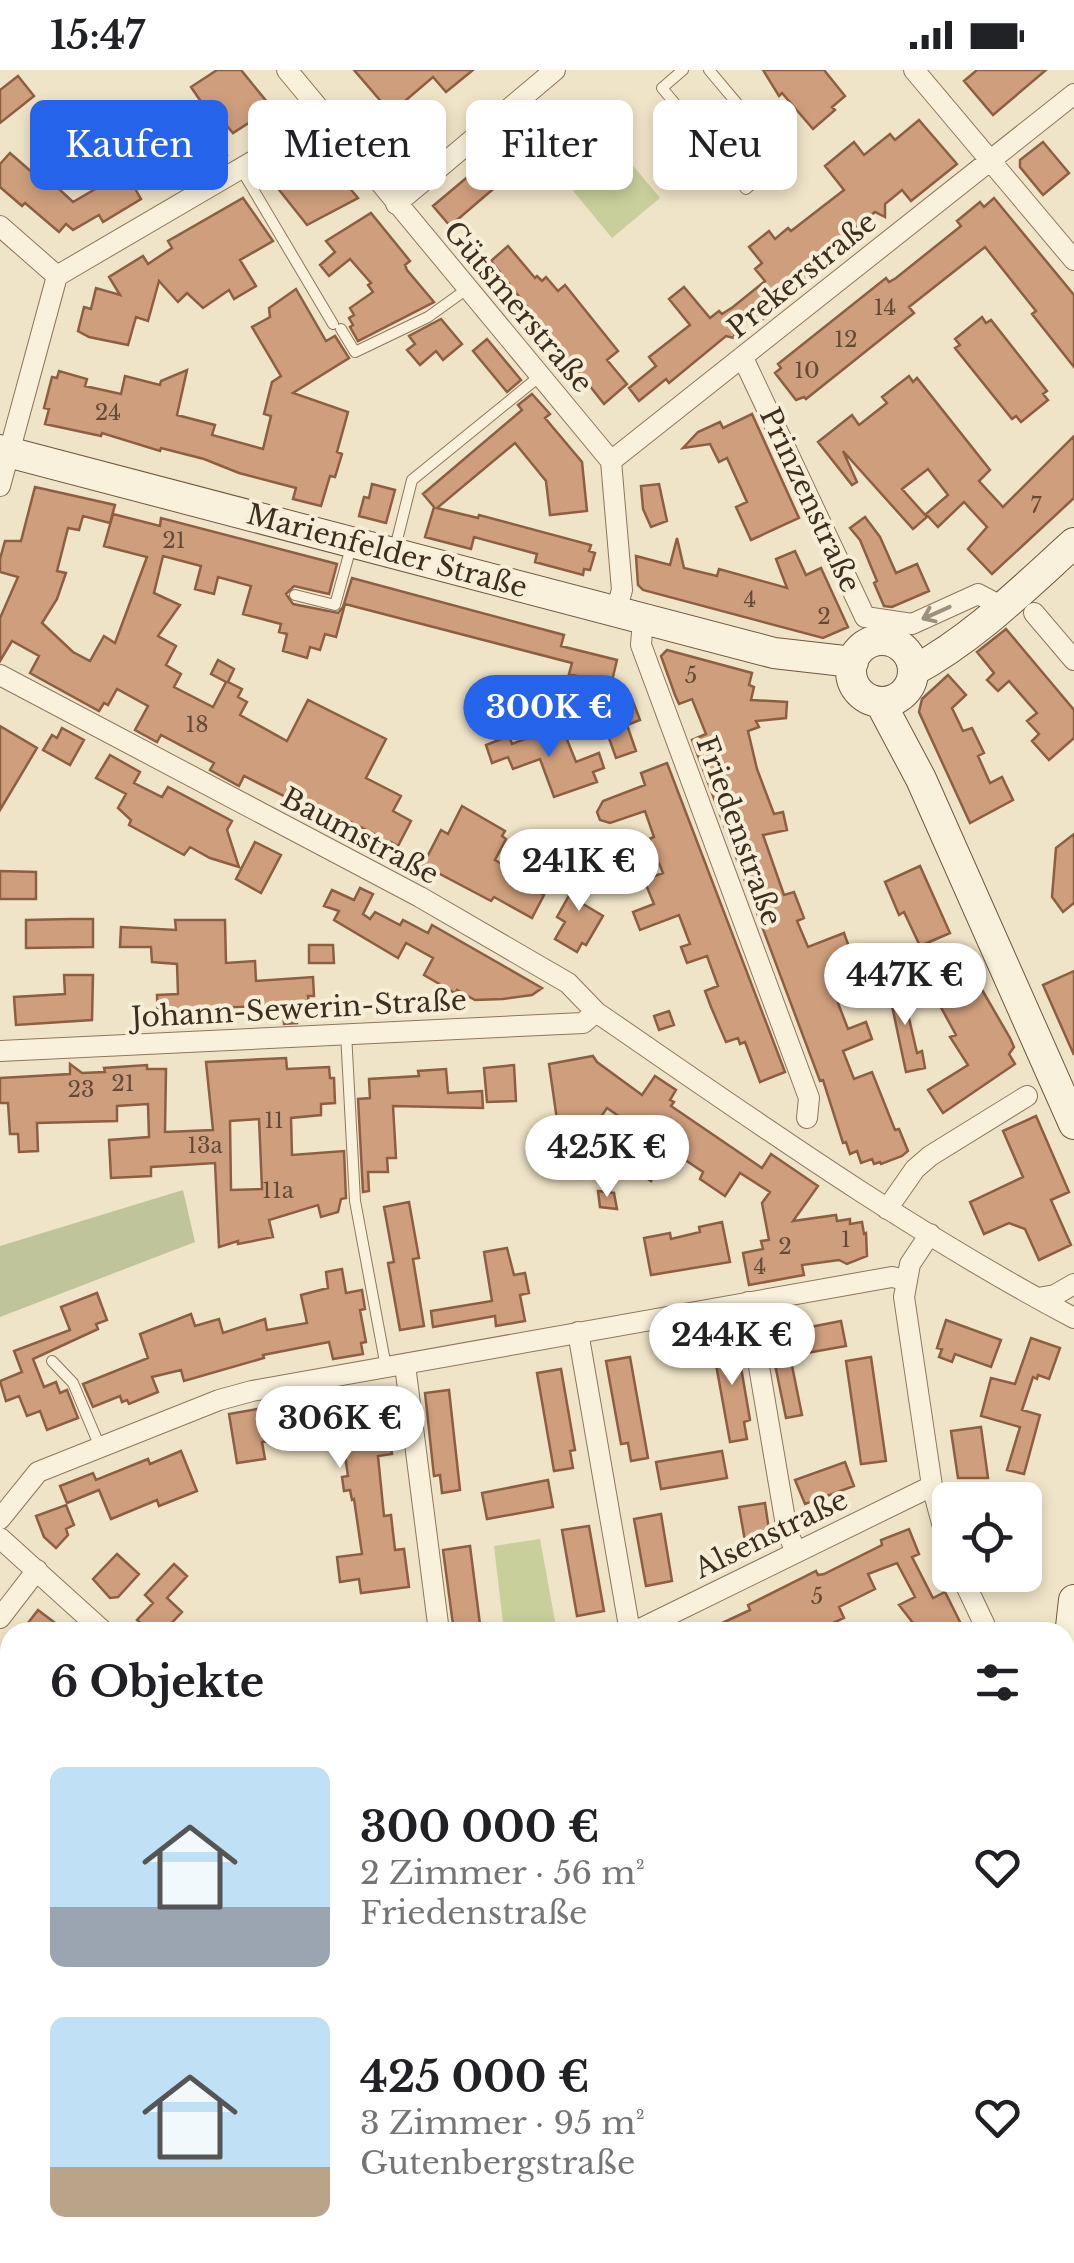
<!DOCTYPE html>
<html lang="de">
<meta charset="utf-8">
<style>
body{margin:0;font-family:"Libre Baskerville",serif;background:#f6f6f6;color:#202124;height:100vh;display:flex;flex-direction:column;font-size:38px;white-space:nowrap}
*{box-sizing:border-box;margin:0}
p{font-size:32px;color:#757577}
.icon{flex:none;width:55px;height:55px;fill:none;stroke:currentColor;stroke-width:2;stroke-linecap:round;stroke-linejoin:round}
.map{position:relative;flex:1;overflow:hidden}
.sheet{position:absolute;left:0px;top:1552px;width:1075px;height:642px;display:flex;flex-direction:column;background:#fff;border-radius:30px 30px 0 0;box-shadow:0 5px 15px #0003}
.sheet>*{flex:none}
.guide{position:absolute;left:30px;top:30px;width:1015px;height:90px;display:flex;gap:20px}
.buttons{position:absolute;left:932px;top:1412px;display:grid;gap:20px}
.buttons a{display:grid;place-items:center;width:110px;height:110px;border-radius:15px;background:#fff;box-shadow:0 5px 15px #0003;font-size:50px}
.price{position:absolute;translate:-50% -85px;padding:0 22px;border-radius:35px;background:#fff;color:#222;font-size:32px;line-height:65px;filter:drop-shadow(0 2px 5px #0008)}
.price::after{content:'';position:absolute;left:50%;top:60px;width:30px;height:22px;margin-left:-15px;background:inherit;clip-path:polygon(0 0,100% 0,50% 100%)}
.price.on{background:#2563eb;color:#fff}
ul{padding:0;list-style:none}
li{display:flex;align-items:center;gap:30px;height:250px;padding:0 50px}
li span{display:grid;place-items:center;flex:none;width:280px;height:200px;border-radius:15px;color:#555}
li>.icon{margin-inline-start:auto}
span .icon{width:120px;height:120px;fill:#fffc;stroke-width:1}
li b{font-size:42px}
h2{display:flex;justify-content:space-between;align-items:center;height:120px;padding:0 50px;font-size:42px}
.pill{padding:0 35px;border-radius:15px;background:#fff;box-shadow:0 5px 15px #0003;font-size:35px;line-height:90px}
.pill.on{background:#2563eb;color:#fff}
.status{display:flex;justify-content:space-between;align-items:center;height:70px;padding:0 50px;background:#fff;direction:ltr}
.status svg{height:28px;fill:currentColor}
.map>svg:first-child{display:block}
.green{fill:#c9cf9b}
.cemetery{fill:#bfc49a}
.building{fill:#cf9f7d;stroke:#8d5f41;stroke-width:2.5;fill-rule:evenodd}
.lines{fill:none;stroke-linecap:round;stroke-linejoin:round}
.lane-casing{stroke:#8d765c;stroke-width:12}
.street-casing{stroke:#8d765c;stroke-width:22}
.secondary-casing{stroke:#6f573f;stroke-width:32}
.lane{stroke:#faf1dc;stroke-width:10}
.street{stroke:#faf1dc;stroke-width:20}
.secondary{stroke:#faf1dc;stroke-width:30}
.oneway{stroke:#9c907e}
.labels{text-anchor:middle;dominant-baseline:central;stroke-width:8;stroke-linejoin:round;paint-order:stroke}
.number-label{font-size:22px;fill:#624a37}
.street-label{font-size:28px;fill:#3d2e20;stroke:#f7eed8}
</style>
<div class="status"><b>15:47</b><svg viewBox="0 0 49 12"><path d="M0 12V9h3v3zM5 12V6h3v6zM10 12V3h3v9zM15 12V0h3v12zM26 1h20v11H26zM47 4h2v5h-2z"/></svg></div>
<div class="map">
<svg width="1074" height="2193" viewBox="0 0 1074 2193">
<rect width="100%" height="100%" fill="#f0e4c8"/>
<path class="green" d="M580 32 660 128 612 168 532 71Z
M540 1469 557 1562H504L494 1476Z
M776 2185H828L827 2193H778Z"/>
<path class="cemetery" d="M183 1120 195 1172 0 1247V1176Z"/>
<path class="building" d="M217 0H241L272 38 233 63 221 49 207 58 196 40 204 36 191 17Z
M354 0H473L446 22 433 7 391 43Z
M763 0H824L845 26 832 37 835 40 813 59 782 23 779 26Z
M977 0H1046L993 45 964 11Z
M18 6 34 26 0 53V20Z
M919 50 957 94 911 131 902 120 885 134V147L875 142 848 163 842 173 837 172 809 193 818 205 798 221 762 250 756 243 735 260 734 268 726 266 669 313 666 309 639 331 629 318 656 296 649 287 690 255 669 229 684 217 710 248 719 241 722 244 733 237 765 211 755 199 762 193 749 177 769 161 775 169 788 158 791 161 844 120 825 96 854 72 864 85 890 64 895 70Z
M211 57 227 85 184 111 182 109 178 111 168 94 133 115 141 129 103 152 99 145 73 160 66 154 59 162 25 133 22 136 0 117V94L10 83 43 112 47 108 73 132 102 115 96 105 109 96 112 100 168 69 174 79Z
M1043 72 1069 103 1043 125 1020 97V90Z
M317 79 358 128 307 155 276 116 290 104 287 100Z
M490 88 506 108 450 156 433 136Z
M243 128 273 171 240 190 256 216 234 229 229 220 203 238 187 223 178 232 159 211 148 251 136 247 128 275 89 267 78 261 84 237 91 239 96 218 120 225 109 207 143 186 148 194 172 178 168 171Z
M994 128 1074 225V297L1032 244 1036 241 985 177 909 237 914 243 900 254 806 329 804 327 796 330 775 303 781 298 778 294 886 208 889 212 896 208 961 156 957 151 980 132 984 137Z
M371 143 410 191 405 195 407 200 434 232 358 271 350 257 353 255 349 248 354 245 350 238 373 222 368 215 371 213 350 189 329 206 320 195 335 182 326 171Z
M508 176 535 208 537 206 542 211 546 207 558 221 565 215 618 281 607 290 627 314 604 334 491 191Z
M296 219 326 271 335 266 349 288 293 323 348 342 337 382 342 384 335 407 330 406 321 436 293 429 296 418 239 403 204 389 161 378 160 381 102 363 101 366 45 354 49 339 44 338 52 307 57 308 59 301 87 309 85 316 121 324 125 306 160 315 161 311 187 300 177 345 215 355 212 365 263 379 271 346 264 344 272 312 281 306 252 257 270 247 269 238Z
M982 247 986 253 991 250 1047 321 1043 324 1048 330 1021 352 1016 346 1012 349 955 278 960 275 955 269Z
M441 249 462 274 443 290 436 281 420 295 407 280 415 274 409 266Z
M487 269 521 310 507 322 473 281Z
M909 306 913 312 917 308 990 400 979 411 1003 437 1074 366V428L992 504 968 479 987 457 964 432 938 457 926 444 948 425 928 399 902 419 927 447 913 459 843 381 857 412 852 415 818 372 852 345 859 355 887 333 882 327Z
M532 324 550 344 545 348 582 392 587 441 550 445 546 411 515 373 437 438 478 448 479 445 591 475 589 481 595 483 590 500 584 499 583 505 535 492 537 484 474 467 471 479 425 467 434 437 423 424 522 340 518 335Z
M752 344 799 448 751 470 736 437 747 432 727 388 719 392 710 374 683 378 698 362 720 352 723 358Z
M372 414 395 420 386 453 359 446 364 427 369 428Z
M659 414 667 451 651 457 643 439 641 416Z
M35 417 115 435 110 453 83 446 79 460 68 458 57 501 66 503 57 529 42 553 73 582 90 591 104 566 115 573 147 487 104 476 113 444 160 456 161 448 337 494 329 524 294 516 286 524 293 534 338 543 343 537 352 508 564 565 561 576 617 590 611 615 569 604 572 593 345 534 336 567 325 564 320 580 310 577 307 588 283 581 287 564 279 562 281 554 243 544 251 516 218 507 214 524 195 519 201 496 163 486 154 523 180 535 158 566 176 576 166 595 181 604 174 617 213 637 226 612 211 604 218 590 234 599 228 612 242 619 238 627 247 632 240 645 287 671 308 630 386 669 366 708 401 726 393 741 411 751 398 776 391 772 387 781 374 774 378 766 347 750 344 756 244 706 239 716 210 700 214 693 161 665 157 672 135 660 148 636 117 619 108 635 104 633 99 641 30 603 39 586 12 571 0 591V548L18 507 0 502V489L5 471H21Z
M865 447 880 467 896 503 917 494 929 521 892 537 884 536 874 513 877 511 860 470 850 458Z
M677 468 684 498 717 506 719 499 787 518 776 489 795 481 806 505 821 498 848 557 823 568 643 520 638 515 636 486 670 495Z
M1006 559 1074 640V668L1049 690 1032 671 1039 664 1027 651 1037 643 1009 611 998 621 987 610 994 603 977 582Z
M667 580 752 603 749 615 754 617 751 630 787 632 786 648 756 651 759 657 748 661 757 699 774 744 783 742 787 760 763 765 784 825 794 822 804 848 797 851 808 877 844 863 854 891 836 898 847 930 838 933 848 959 866 952 872 969 843 981 854 1009 872 1002 895 1060 899 1059 908 1081 902 1086 881 1094 880 1092 874 1094 872 1089 861 1093 857 1081 850 1084 846 1072 843 1073 823 1010 820 1011 692 670 706 664 692 629 679 634 675 625 661 586Z
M948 605 966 625 952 638 963 661 972 658 984 683 978 686 990 713 1002 707 1013 730 970 753 919 642 922 629Z
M632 629 640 650 627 655 636 681 616 688 600 643Z
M0 656 37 678 0 740Z
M62 658 84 670 70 695 43 680 52 665 57 668Z
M546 661 548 668 564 662 576 692 599 683 604 698 593 702 597 712 554 727 540 689 513 699 508 687 492 693 486 675 509 666 512 674Z
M110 685 140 702 134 713 162 727 168 717 232 751 227 760 239 797 210 788 190 777 184 785 129 755 131 750 118 738 126 724 96 708Z
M667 693 785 1002 760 1012 745 972 740 974 738 968 726 972 711 937 705 921 718 916 707 886 687 893 681 877 690 874 679 845 640 860 633 842 654 834 644 810 663 803 649 769 654 767 645 741 610 753 600 750 597 742 603 731 645 715 641 703Z
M462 736 505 761 502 766 506 769 495 790 530 809 526 815 544 825 532 848 494 827 491 831 423 795 441 760 448 764Z
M1074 764V833L1063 842 1052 827 1056 778Z
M255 772 281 785 261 823 236 809Z
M586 795 599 817 578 831 603 846 586 875 582 873 577 882 555 869 565 852 557 847Z
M920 796 950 863 920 876 904 842 899 845 885 812Z
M0 801 36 802V829H0Z
M360 818 373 824 363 844 370 849 375 842 400 855 403 850 428 863 432 855 542 918 532 925 503 929 475 930 457 920 455 923 424 905 433 888 406 873 398 888 334 850 339 841 324 836 332 820 354 830Z
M71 849H93V877L26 878V850Z
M175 850H225L226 893 255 891 256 911 313 907 314 926H308L309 936 297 937V953L284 954 283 935 218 938V952L158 954 157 925 178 924 177 894 152 892 151 877H120L121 857 176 860Z
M309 875H333L334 893H309Z
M966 894 977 920 981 918 1010 968 1014 977 1009 984 1015 994 943 1043 928 1020 968 995 950 967 956 965 931 919 936 917 932 909Z
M1074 901V985L1043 915Z
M64 905H93L92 950 16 955 14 927 65 924Z
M900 909 917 983 922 981 925 998 906 1002 887 912Z
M669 941 674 955 659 960 654 946Z
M593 986 597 992 642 1025 655 1006 676 1020 670 1030 674 1032 671 1036 762 1098 771 1084 818 1116 793 1151 836 1145 837 1151 850 1149V1154L862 1152 864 1164 866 1163 867 1186 847 1194 839 1190 802 1195 804 1205 749 1215 743 1183 763 1179 761 1171 769 1170 762 1133 770 1122 740 1103 725 1126 700 1109 703 1102 672 1081 651 1111 627 1095 647 1066 607 1038 589 1064 581 1062 578 1066 567 1064 566 1058 558 1057 549 994Z
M286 988 287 999 329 997 330 1008H334L335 1033 321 1034V1045L291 1048 292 1085 344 1081 346 1128 341 1129 338 1142 321 1147 318 1135 269 1150 273 1167 238 1174V1171L219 1177 215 1093 151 1097V1106L111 1108 109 1070 149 1067 148 1034 117 1036V1051L37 1053 38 1081 19 1082 18 1064H10L8 1033H0V1008L70 1004V994L82 1003 105 1002 104 998 147 995V999H166L165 1062 213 1060 206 992ZM259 1049 262 1119 231 1120 230 1051Z
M514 995 516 1031 487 1032 484 998Z
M446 999 448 1023 482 1021 483 1038 393 1036 396 1088H387L388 1102H368L369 1121 363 1122 358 1029 370 1028 369 1009 419 1006 418 1001Z
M1036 1046 1069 1122 1051 1130 1071 1175 1039 1190 1025 1159 1009 1153 984 1164 970 1132 1023 1107 1003 1061Z
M598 1121 614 1123 617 1139 600 1137Z
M409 1132 419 1188 413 1189 424 1256 400 1260 388 1193 394 1192 384 1137Z
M722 1152 730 1192 651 1205 644 1168 670 1163 671 1169 700 1162 699 1157Z
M507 1178 514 1205 525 1203 529 1223 520 1225 525 1251 496 1256 495 1246 433 1257 431 1241 492 1231 484 1182Z
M342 1199 346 1223 362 1220 365 1239 360 1240 366 1272 361 1273 363 1284 333 1289 329 1272 263 1285 264 1288 184 1311 181 1300 152 1307 158 1322 129 1334 127 1330 122 1332 120 1326 93 1337 83 1314 148 1288 140 1264 191 1244 195 1256 219 1249 223 1263 265 1249 267 1260 307 1253 301 1225 328 1218 326 1202Z
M97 1223 107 1250 96 1254 98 1259 33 1289 44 1317 56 1312 60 1323 67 1320 78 1348 47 1360 40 1341 27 1346 19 1326 6 1331 0 1311 22 1302 14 1281 70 1260 61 1237Z
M946 1250 1001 1270 991 1297 955 1284 952 1292 939 1287 942 1279 937 1278Z
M841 1251 846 1276 790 1286 802 1345 786 1348 769 1265Z
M736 1268 750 1350 744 1352 747 1369 730 1372 712 1272Z
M1031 1268 1060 1278 1049 1309 1038 1305 1037 1309 1033 1307 1022 1340 1040 1345 1024 1404 1007 1400 1020 1357 981 1346 991 1308 1015 1314Z
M630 1287 648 1388 631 1391 628 1373 621 1374 606 1291Z
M871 1287 886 1391 861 1394 846 1291Z
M561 1299 575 1380 570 1381 573 1398 554 1401 537 1303Z
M377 1318 380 1336 386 1335 392 1384 378 1386 384 1446 391 1445 395 1480 404 1479 409 1517 361 1523 359 1509 340 1512 337 1487 362 1484 354 1429 352 1430 350 1420 344 1421 342 1407 348 1406 344 1379 333 1370 292 1377 291 1368 262 1372 265 1389 237 1393 229 1344 296 1332V1336Z
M449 1320 460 1420 442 1423 440 1405 434 1406 425 1323Z
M981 1357 988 1408H958L951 1361Z
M181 1381 197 1421 159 1436 157 1430 111 1449 99 1420 67 1433 60 1416 93 1403 96 1410 148 1389 150 1394Z
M722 1381 727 1408 661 1419 656 1392Z
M845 1392 854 1416 805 1434 795 1410Z
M548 1410 553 1437 487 1449 482 1423Z
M765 1433 770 1467 745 1471 739 1437Z
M66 1435 74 1455 66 1459 68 1465 56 1478 44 1467 36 1446Z
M661 1444 672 1511 646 1516 634 1449Z
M589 1456 604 1541 577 1546 562 1460Z
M909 1459 919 1484 912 1487 933 1528 945 1522 965 1562H920L899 1535 915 1527 897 1493 868 1504 875 1519 839 1537 844 1548 814 1562H703L750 1540 748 1535 816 1501 818 1505 824 1504 882 1475 881 1470Z
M470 1476 481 1562H454L443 1480Z
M117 1484 139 1504 118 1527 110 1528 93 1509Z
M174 1494 187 1506 167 1528 182 1542 163 1562H151L137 1550 153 1533 145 1525Z
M38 1540 67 1562H21Z"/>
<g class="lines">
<g class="lane-casing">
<path id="lane" d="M683 0 662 18 746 119 783 88 709 0
M241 99 333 254
M341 259 355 282 428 247 467 219
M394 482 412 410 540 306
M295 525 335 535 351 477
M346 963 355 1131 386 1297
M52 1291 73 1313 100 1377"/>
</g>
<g class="street-casing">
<path id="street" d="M287 0 611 391 622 520 616 541
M914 0 1074 190
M396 134 555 0
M0 156 57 206
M743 288 865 547 912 554 978 524 1003 537
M611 391 1074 24
M0 416 57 206 327 48
M1034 543 1074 590
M643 549 641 575 809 1028 807 1048
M0 605 420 827 568 913 596 942C752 1049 906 1159 1074 1248
M0 981 583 953 596 942
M887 1139 915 1099 930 1086 1027 1026
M930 1164 910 1194 904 1227 932 1416 950 1483
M1038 1228 1055 1225 1074 1214
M748 1232 787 1461 796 1482
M578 1262 630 1562
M405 1295 439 1562
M0 1449 38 1402 219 1330 252 1321 892 1207 906 1210
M0 1468 104 1562
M961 1505 988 1562
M0 1548 37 1500
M634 1562 932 1416
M0 1881 10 1885
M1065 2088 1074 2089
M0 2170 5 2193
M219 2185 220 2193
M837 2193 838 2185"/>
</g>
<g class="secondary-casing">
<path id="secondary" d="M0 380 774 583 853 592
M851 601a31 31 0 1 1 62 0a31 31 0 1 1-62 0Z
M913 601C974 568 1023 519 1074 473
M880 632 921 709 1074 1054
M1074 1530 1068 1584 1074 1663"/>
</g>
<use href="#lane" class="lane"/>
<use href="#street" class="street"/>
<use href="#secondary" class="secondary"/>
</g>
<defs><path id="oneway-shaft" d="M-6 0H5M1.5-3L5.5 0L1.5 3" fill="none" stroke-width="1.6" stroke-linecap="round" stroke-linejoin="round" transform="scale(2.5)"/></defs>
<use class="oneway" href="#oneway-shaft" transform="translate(936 543) rotate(156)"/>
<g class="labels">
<g class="number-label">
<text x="885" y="237">14</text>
<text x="846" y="269">12</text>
<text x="807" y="300">10</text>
<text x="108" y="342">24</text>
<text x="1036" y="435">7</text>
<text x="174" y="470">21</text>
<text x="750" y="529">4</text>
<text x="824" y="546">2</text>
<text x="691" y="605">5</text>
<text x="197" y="654">18</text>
<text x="123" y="1013">21</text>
<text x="81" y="1019">23</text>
<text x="274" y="1050">11</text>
<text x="205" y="1075">13a</text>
<text x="278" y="1120">11a</text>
<text x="846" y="1169">1</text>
<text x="785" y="1176">2</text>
<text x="760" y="1196">4</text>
<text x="817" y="1526">5</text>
</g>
<g class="street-label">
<text transform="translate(802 205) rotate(-39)">Prekerstraße</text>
<text transform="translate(518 237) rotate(50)">Gütsmerstraße</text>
<text transform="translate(810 430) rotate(65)">Prinzenstraße</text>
<text transform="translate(387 481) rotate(15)">Marienfelder Straße</text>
<text transform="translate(739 761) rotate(70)">Friedenstraße</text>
<text transform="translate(360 766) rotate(28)">Baumstraße</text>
<text transform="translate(299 939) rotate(-3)">Johann-Sewerin-Straße</text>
<text transform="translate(771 1464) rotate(-26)">Alsenstraße</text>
</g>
</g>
</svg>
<div class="buttons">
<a><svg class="icon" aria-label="locate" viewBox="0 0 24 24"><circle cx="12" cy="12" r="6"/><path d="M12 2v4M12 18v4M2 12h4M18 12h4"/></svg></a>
</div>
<b class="price on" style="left:549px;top:690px">300K €</b>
<b class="price" style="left:579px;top:844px">241K €</b>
<b class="price" style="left:905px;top:958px">447K €</b>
<b class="price" style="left:607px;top:1130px">425K €</b>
<b class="price" style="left:732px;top:1318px">244K €</b>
<b class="price" style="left:340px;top:1401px">306K €</b>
<div class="guide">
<a class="pill on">Kaufen</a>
<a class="pill">Mieten</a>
<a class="pill">Filter</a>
<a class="pill">Neu</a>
</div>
<section class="sheet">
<h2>6 Objekte<svg class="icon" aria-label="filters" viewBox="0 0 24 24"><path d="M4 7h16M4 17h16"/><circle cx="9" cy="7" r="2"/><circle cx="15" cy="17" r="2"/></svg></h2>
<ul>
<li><span style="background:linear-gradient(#bfe0f5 70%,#9aa5b1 0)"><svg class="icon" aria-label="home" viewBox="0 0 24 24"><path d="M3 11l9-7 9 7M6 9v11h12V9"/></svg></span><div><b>300 000 €</b><p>2 Zimmer · 56 m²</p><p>Friedenstraße</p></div><svg class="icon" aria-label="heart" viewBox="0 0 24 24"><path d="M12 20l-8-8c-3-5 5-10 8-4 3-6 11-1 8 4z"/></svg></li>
<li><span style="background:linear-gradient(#bfe0f5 75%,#b9a48a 0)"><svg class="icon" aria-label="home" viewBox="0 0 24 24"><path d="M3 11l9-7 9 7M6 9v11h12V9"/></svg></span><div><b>425 000 €</b><p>3 Zimmer · 95 m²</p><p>Gutenbergstraße</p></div><svg class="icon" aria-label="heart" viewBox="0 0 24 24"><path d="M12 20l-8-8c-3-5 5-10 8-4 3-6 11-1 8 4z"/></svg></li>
</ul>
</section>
</div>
